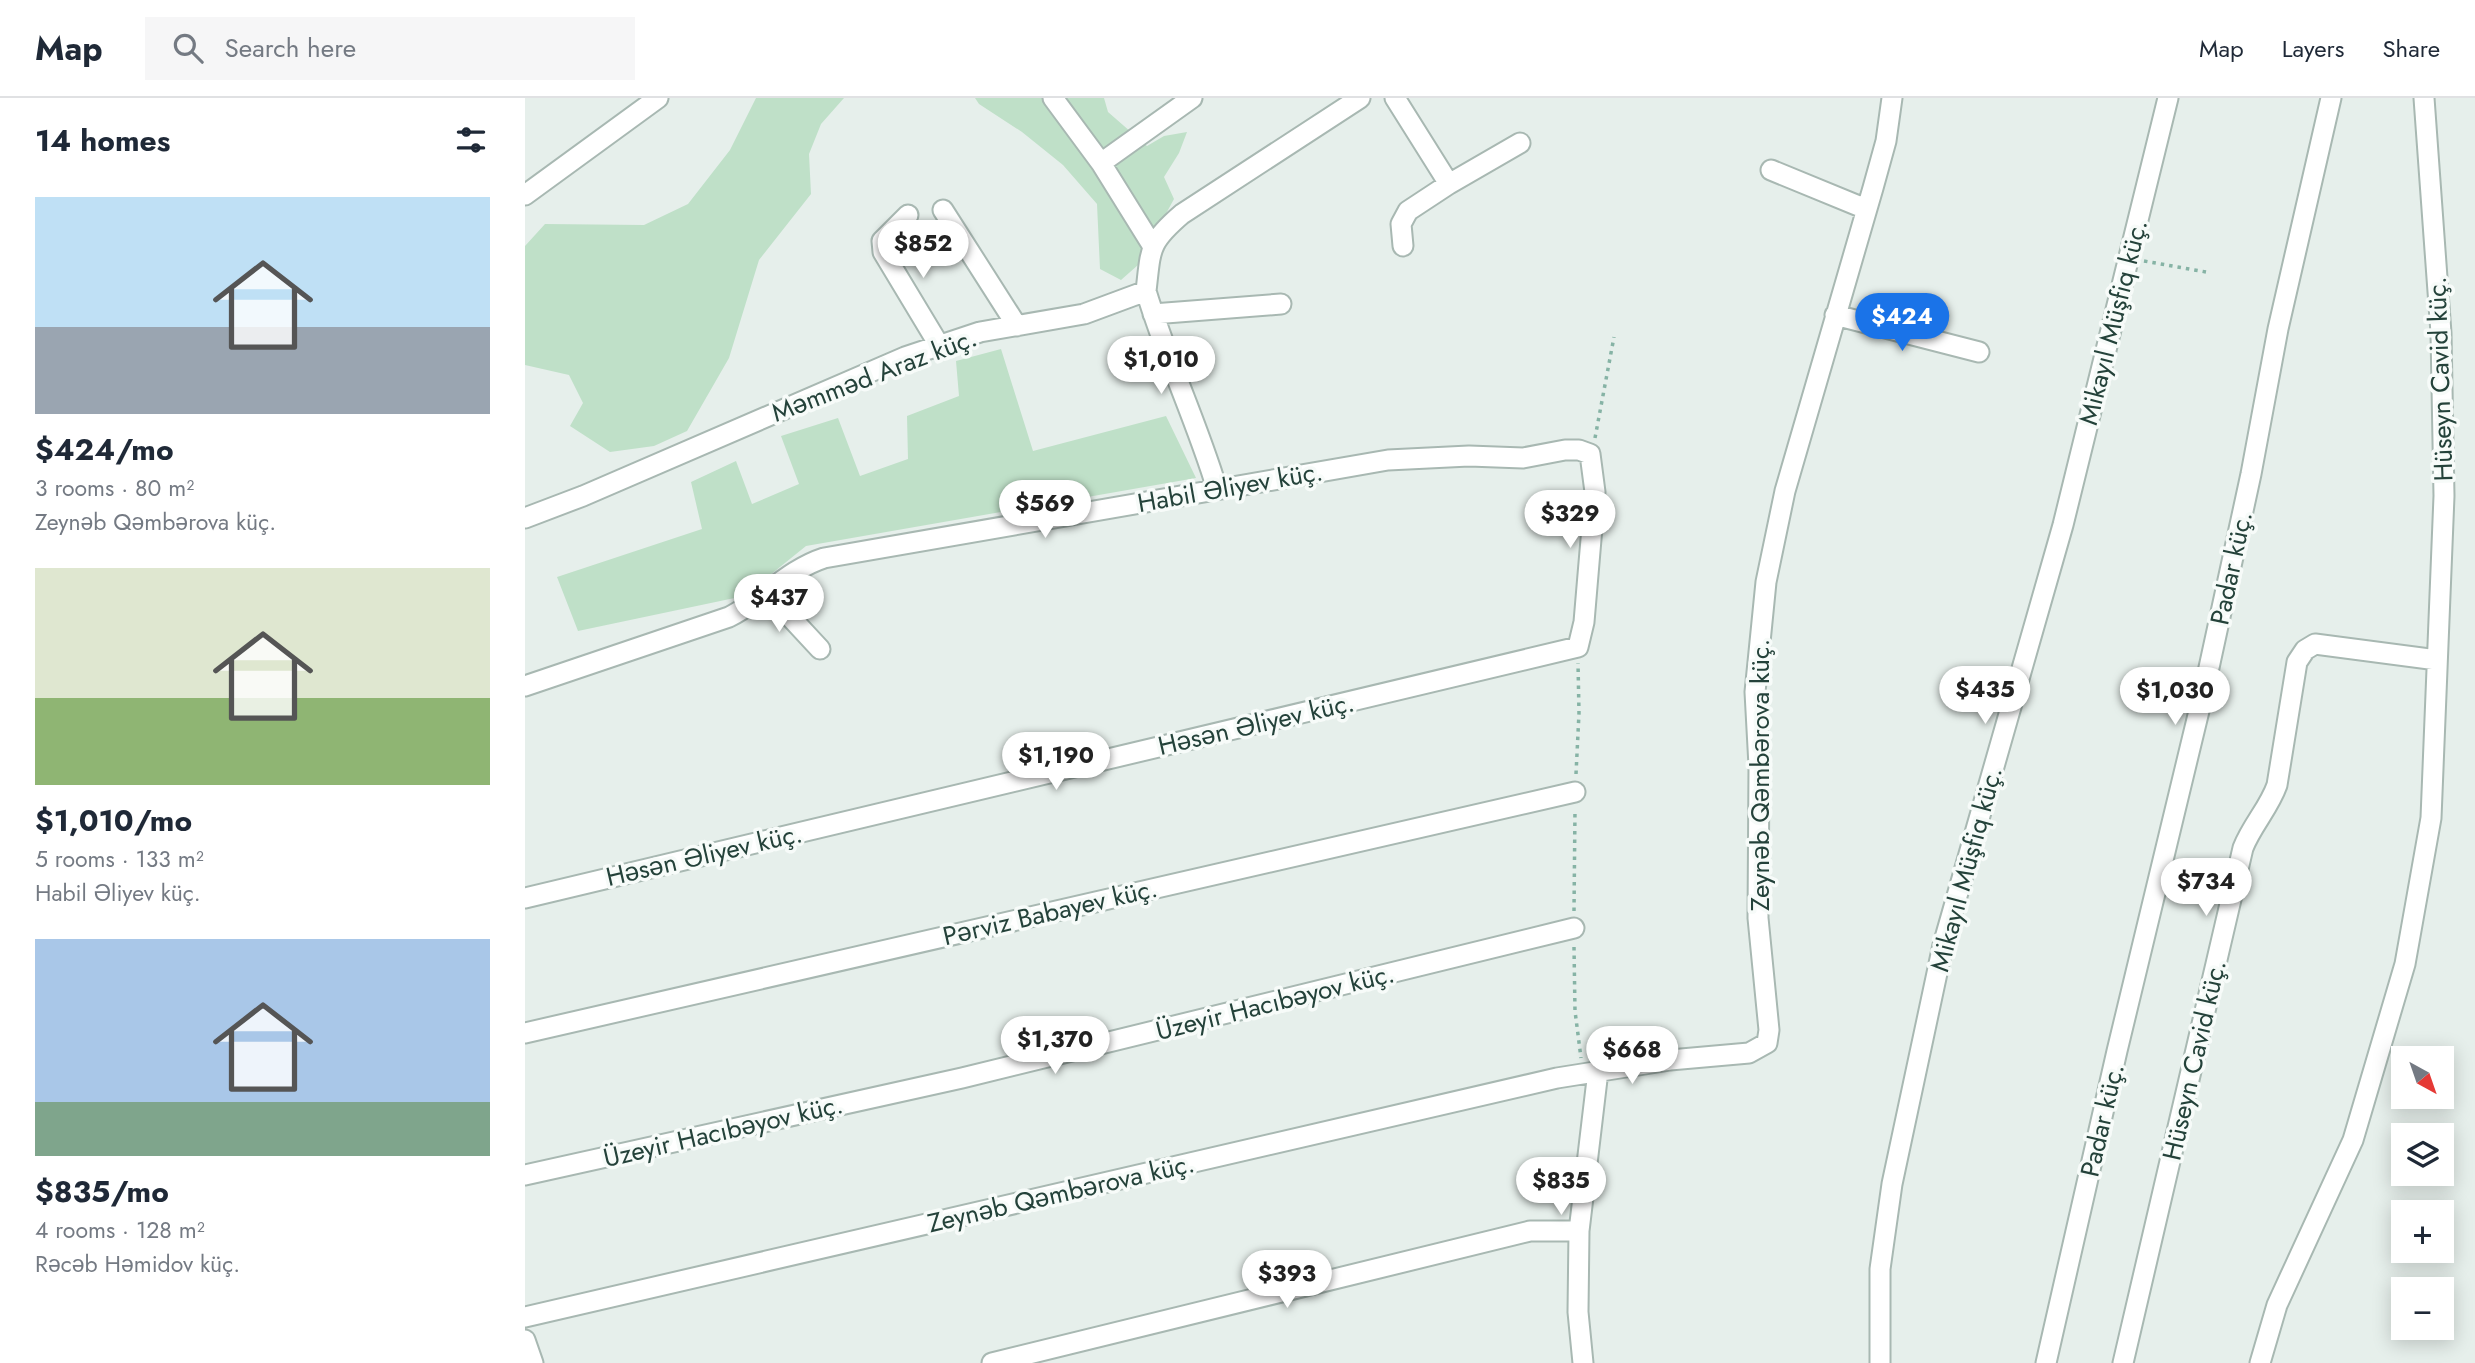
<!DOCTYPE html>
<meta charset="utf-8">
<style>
body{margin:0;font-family:Jost,sans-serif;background:#f6f6f7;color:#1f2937;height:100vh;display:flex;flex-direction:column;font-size:26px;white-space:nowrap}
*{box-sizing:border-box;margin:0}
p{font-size:23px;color:#747a83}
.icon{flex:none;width:38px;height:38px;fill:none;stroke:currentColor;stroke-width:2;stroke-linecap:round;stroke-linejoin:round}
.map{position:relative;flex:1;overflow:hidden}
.drawer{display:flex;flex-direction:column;background:#fff;width:525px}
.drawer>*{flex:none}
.needle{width:46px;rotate:140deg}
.buttons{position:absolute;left:1866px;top:948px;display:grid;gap:14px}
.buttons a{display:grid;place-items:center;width:63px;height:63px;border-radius:0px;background:#fff;box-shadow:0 4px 18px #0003;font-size:35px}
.price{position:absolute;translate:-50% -60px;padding:0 16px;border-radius:24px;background:#fff;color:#222;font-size:23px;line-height:46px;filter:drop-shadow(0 2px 4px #0008)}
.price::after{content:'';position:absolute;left:50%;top:42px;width:21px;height:16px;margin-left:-10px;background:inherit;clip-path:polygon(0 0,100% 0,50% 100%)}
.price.current{background:#1a73e8;color:#fff}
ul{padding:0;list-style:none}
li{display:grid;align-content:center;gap:14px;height:371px;padding:0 35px}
li span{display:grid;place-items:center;height:217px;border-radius:0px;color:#555}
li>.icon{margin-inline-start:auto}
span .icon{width:126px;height:126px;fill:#fffc;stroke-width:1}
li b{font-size:30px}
h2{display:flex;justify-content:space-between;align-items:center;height:84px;padding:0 35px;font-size:30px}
header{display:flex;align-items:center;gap:42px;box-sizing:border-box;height:98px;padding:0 35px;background:#fff;border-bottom:2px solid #e0e1e3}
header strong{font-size:33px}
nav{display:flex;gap:38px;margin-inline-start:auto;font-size:24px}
.search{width:490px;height:63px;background:#f6f6f7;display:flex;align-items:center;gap:18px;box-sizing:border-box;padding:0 24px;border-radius:0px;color:#747a83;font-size:26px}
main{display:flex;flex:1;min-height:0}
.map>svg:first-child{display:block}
.green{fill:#bfe0c8}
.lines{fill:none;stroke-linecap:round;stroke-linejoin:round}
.minor-casing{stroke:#a8b8b2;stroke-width:23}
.path{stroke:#86b3a5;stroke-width:3.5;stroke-dasharray:3.5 5;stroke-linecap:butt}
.minor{stroke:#fff;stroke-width:19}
.labels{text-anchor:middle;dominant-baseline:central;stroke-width:7;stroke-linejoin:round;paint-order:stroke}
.street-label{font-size:26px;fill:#24423a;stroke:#f7fbf9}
</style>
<header>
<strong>Map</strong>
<div class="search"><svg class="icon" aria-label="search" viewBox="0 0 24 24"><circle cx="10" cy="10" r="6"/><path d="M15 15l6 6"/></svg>Search here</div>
<nav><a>Map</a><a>Layers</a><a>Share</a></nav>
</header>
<main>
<section class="drawer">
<h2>14 homes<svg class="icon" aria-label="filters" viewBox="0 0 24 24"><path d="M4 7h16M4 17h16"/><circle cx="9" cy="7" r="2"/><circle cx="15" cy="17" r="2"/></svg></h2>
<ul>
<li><span style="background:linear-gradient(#bfe0f5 60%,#9aa5b1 0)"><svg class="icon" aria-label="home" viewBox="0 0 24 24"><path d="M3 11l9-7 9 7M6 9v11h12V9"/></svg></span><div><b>$424/mo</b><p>3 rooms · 80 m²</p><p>Zeynəb Qəmbərova küç.</p></div></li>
<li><span style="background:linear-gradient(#dfe7d0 60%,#8fb573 0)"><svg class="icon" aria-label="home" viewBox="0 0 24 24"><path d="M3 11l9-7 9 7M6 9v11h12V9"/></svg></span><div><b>$1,010/mo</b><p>5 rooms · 133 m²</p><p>Habil Əliyev küç.</p></div></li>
<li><span style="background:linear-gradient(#a9c7e8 75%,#7fa58c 0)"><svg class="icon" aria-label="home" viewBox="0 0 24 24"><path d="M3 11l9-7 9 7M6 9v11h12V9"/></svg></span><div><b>$835/mo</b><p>4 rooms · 128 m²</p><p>Rəcəb Həmidov küç.</p></div></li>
</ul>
</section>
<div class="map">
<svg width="1950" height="1265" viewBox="0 0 1950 1265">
<rect width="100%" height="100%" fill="#e6efeb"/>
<path class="green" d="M231 0H319L296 26 284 56 286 96 234 162 204 260 162 333 129 348 85 354 45 328 58 305 44 277 0 267V148L20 126 119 127 163 106 205 52Z
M450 0H579L583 14 622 48 639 38 662 34 654 55 639 79 649 101 613 167 596 182 575 171 572 106 538 67 497 34 454 6Z
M476 251 508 353 641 318 671 380 281 448 219 498 53 533 32 479 177 431 166 384 211 363 227 406 274 386 256 338 313 320 335 378 383 361 382 318 434 298 431 263Z"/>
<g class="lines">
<g class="minor-casing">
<path id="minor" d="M528 0 576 65 627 147
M870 0 924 86
M576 65 667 0
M1246 72 1341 111
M0 97 133 0
M418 112 492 228
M383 117 357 143 358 154 414 247
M878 148 876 126 883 113 924 86 995 45
M621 193C641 260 672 324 692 391
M628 216 756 206
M1310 217 1454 254
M0 420 58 398 380 259 455 234 559 216 621 193C626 151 623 145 657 116L835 0
M243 495 295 551
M0 588 204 519C238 502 262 472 299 460L863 362 944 358 998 360 1040 352H1054L1065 356 1070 394 1059 524 1053 549 0 800
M0 935 1050 694
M0 1077 437 980 1049 830
M0 1219 1032 980 1145 962 1224 955 1242 945 1244 932 1233 820 1234 668 1230 594 1241 484 1260 393 1348 90 1361 43 1367 0
M0 1242 8 1265
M467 1265 1005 1133H1054
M1058 1265 1053 1214 1054 1133 1073 973
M1355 1265V1171L1367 1086 1418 847 1538 427 1643 0
M1521 1265 1592 953 1680 588 1726 376 1753 231 1806 0
M1598 1265 1718 750C1727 727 1744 710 1752 687L1772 564 1780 552 1790 546 1912 562
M1735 1265 1752 1207 1828 1042 1880 866 1906 720 1919 398 1916 235 1899 0"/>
</g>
<path class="path" d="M1619 163 1681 174
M1070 340 1089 239
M1051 676 1054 615 1053 565
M1049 813 1050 712
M1049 849 1050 913 1056 960"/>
<use href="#minor" class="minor"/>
</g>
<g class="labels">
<g class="street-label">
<text transform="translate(1588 224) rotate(-76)">Mikayıl Müşfiq küç.</text>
<text transform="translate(349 277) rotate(-21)">Məmməd Araz küç.</text>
<text transform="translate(1915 281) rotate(-92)">Hüseyn Cavid küç.</text>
<text transform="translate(705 389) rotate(-10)">Habil Əliyev küç.</text>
<text transform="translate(1706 470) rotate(-78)">Padar küç.</text>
<text transform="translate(731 626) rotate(-13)">Həsən Əliyev küç.</text>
<text transform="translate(1235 677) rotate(-90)">Zeynəb Qəmbərova küç.</text>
<text transform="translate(179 757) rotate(-13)">Həsən Əliyev küç.</text>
<text transform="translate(1441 771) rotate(-75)">Mikayıl Müşfiq küç.</text>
<text transform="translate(525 814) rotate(-13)">Pərviz Babayev küç.</text>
<text transform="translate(750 904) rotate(-14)">Üzeyir Hacıbəyov küç.</text>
<text transform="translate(1669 962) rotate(-77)">Hüseyn Cavid küç.</text>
<text transform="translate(1577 1022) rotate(-77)">Padar küç.</text>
<text transform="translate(198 1033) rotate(-13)">Üzeyir Hacıbəyov küç.</text>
<text transform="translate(536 1095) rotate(-13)">Zeynəb Qəmbərova küç.</text>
</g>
</g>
</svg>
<div class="buttons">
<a><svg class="needle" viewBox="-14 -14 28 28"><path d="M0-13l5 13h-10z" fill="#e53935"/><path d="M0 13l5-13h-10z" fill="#747a83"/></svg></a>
<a><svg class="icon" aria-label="layers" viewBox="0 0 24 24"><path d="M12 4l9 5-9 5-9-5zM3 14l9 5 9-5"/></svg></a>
<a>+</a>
<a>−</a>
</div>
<b class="price" style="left:398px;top:182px">$852</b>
<b class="price current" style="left:1377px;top:255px">$424</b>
<b class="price" style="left:636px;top:298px">$1,010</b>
<b class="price" style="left:520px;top:442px">$569</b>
<b class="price" style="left:1045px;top:452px">$329</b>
<b class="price" style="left:254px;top:536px">$437</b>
<b class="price" style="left:1460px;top:628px">$435</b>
<b class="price" style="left:1650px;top:629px">$1,030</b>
<b class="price" style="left:531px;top:694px">$1,190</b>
<b class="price" style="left:1681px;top:820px">$734</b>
<b class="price" style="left:530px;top:978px">$1,370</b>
<b class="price" style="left:1107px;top:988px">$668</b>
<b class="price" style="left:1036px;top:1119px">$835</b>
<b class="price" style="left:762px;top:1212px">$393</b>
</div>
</main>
